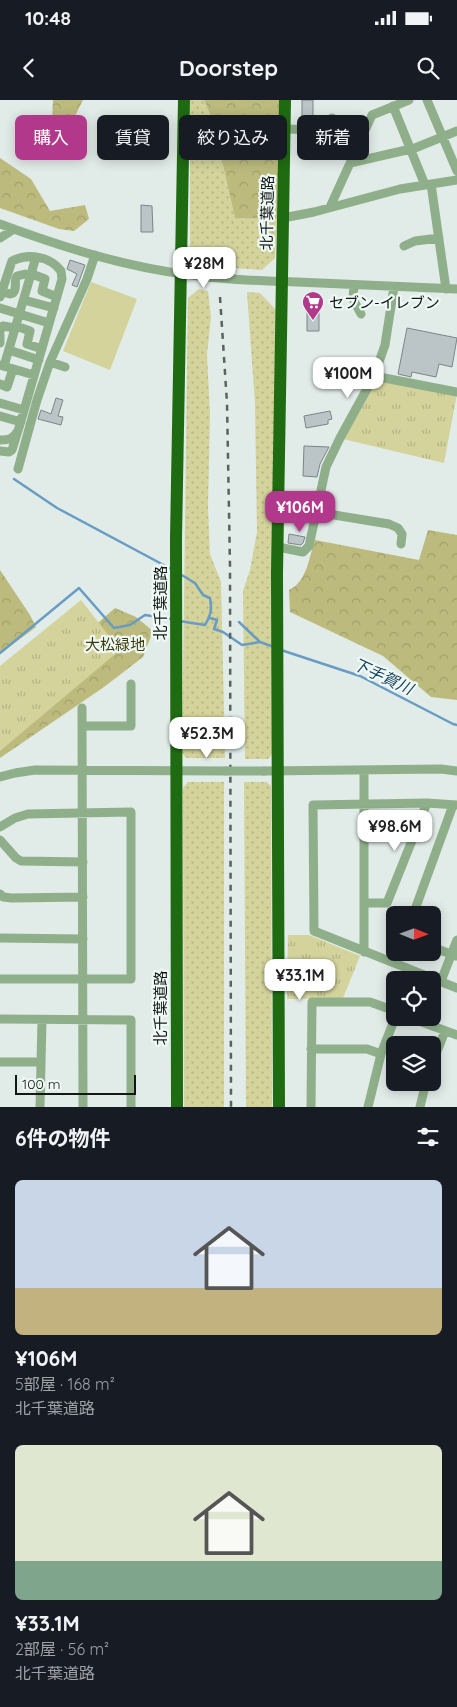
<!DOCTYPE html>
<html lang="ja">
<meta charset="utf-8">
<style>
body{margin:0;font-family:Quicksand,"Noto Sans JP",sans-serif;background:#242831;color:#f1f3f6;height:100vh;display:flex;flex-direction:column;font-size:19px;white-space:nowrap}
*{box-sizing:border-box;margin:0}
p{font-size:16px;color:#9ea1a6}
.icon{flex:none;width:28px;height:28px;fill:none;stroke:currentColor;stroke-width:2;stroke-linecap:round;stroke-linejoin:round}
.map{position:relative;height:1007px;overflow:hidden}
.panel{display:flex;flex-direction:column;background:#171b24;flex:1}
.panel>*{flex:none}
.hud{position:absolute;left:15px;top:15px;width:428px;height:45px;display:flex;gap:10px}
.needle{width:32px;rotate:91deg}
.fabs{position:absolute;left:386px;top:806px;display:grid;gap:10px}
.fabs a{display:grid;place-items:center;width:55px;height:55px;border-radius:8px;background:#171b24;box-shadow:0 2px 12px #0003;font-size:25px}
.scale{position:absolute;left:15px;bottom:12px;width:121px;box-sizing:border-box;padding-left:5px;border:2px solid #121614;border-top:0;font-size:14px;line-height:18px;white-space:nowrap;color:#121614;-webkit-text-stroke:4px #eef9f5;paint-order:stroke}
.price{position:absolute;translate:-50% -42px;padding:0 11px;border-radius:10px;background:#fff;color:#222;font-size:16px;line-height:32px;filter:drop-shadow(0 1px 2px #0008)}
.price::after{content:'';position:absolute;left:50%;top:30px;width:15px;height:11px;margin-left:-8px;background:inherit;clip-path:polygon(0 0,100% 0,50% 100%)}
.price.on{background:#b2388c;color:#fff}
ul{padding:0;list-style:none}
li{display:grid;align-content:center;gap:10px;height:265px;padding:0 15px}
li span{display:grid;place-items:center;height:155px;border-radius:8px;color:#555}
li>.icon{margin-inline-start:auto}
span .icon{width:90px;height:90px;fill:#fffc;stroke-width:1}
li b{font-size:21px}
h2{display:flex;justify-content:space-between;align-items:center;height:60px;padding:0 15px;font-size:21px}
.tag{padding:0 18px;border-radius:8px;background:#171b24;box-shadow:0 2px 12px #0003;font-size:18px;line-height:45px}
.tag.on{background:#b2388c;color:#fff}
.status{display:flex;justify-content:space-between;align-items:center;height:35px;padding:0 25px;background:#171b24;direction:ltr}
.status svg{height:14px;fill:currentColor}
header{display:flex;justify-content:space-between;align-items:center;height:65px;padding:0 15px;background:#171b24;font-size:22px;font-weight:800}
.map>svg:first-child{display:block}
.grass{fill:url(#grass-dots)}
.forest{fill:url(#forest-crowns)}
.park{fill:url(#park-tufts)}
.pitch{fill:#d3d39b}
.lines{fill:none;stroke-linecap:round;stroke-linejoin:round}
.stream{stroke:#689cc4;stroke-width:2.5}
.building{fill:#bbc5c7;stroke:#7c8587}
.minor{stroke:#8faf8a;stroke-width:9}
.highway{stroke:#1e6b11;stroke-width:12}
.rail{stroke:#5b615f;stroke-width:2.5;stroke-dasharray:6 6;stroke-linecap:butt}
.minor-bridge{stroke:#8faf8a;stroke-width:9}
.labels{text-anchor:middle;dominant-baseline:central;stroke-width:4.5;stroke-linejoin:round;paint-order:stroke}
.street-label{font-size:15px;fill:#121614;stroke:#eef9f5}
.poi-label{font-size:15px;fill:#121614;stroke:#eef9f5;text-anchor:start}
.park-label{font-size:15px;fill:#3e3c0b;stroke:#eef9f5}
.water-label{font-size:16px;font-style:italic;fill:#153f5b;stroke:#eef9f5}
</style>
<div class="status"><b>10:48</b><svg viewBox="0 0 49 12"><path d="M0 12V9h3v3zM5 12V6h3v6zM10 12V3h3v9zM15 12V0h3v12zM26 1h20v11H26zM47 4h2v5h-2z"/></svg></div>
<header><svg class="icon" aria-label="back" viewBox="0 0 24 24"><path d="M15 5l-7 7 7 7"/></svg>Doorstep<svg class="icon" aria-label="search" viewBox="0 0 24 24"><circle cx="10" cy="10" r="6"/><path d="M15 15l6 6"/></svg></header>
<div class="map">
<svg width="457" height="1007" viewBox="0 0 457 1007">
<defs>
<pattern id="grass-dots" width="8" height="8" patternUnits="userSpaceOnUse" patternTransform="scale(1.25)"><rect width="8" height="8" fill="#d3d39b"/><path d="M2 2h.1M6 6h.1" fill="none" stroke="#b4b485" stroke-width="1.8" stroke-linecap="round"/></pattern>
<pattern id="forest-crowns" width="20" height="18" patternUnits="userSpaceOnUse" patternTransform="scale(1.25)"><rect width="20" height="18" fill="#bcbb7d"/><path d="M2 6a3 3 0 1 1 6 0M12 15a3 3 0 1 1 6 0" fill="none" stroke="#a1a06b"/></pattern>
<pattern id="park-tufts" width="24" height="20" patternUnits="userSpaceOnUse" patternTransform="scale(1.25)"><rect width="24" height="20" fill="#d3d39b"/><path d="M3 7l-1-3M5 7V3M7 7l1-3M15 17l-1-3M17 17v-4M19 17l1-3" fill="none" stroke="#b4b485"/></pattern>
</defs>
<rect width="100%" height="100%" fill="#e1ebe8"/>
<path class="grass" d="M190 0H204L213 21 235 118 277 119 275 158 262 170 201 166 190 150Z
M199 189 208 191 211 217 207 254 210 315 208 407 210 454 221 482 225 658H186L182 653 188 198Z
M247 192 260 193 276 210 272 654 268 659H245L243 491 250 470 257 432 255 304Z
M188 682H224V1007H184L183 688Z
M244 682H267L271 686 272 1007H246Z"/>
<path class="forest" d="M53 0H83L68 30 60 41 51 40Z
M204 0H280L277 119 235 118 213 21Z
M0 58 31 79 50 111 85 105 89 119 74 131 59 129 0 108Z
M428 430 457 435V600L431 597 383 556 290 512 289 490C307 482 309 457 315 440L419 460Z
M0 470 30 515 36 527 0 554Z
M115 508 136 517 153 531 143 557 104 587 0 658V608Z"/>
<path class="park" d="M374 279 457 294 444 363 343 339Z
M81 500 120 550 0 651V566Z
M288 835H309L360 856 343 898 287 899Z"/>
<path class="pitch" d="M91 182 137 199 110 270 63 251Z"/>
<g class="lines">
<path class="stream" d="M14 379 57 408 173 470
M210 518 217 520 214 529 223 532 242 545 260 542
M179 521 205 525C211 516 212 509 210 498L203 495 195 483 180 474
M239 522 260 542 274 547
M281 550 360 576 453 624 457 625
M0 553 79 488 114 528 130 525 145 515 172 519"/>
</g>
<path class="building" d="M302 0H313V23H302Z
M141 105 152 106 153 132H141Z
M70 160 85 165 77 187 72 185 77 174 67 169Z
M307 211H319V231H307Z
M407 228 457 238 452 267 439 264 436 277 412 272 411 277 398 274Z
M56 298 63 300 58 316 63 317 61 325 38 319 41 310 51 314Z
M330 311 332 319 328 320V324L306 328 304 316Z
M304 346 329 347 320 364 317 377 303 376Z
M289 434 305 437 303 443 301 445 288 443Z"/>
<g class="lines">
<path class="minor" d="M427 0 457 71
M393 6 425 85
M285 29 327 30 332 18
M350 63 415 48 457 31
M431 84 446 189
M330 107 372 15 409 0
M283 118 314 112 400 89 457 80
M0 124C62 147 125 167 191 175 226 180 262 181 297 182 350 184 404 187 457 189
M0 138 14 129
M404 146 415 141 439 138
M32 174 45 179 42 191 57 197
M354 185 353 199 361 214
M0 191 10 194 13 193C18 188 13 182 17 176L25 174 31 176
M0 197 12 161C28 153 50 156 61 171L62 179 18 331C13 339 9 340 0 340
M24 200 54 208
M0 208 49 223
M16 226 30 231 27 244 42 249
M0 231 3 226 15 228
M0 235V243
M9 250 39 260
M50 262 65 267
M0 265 34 275
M4 266 36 157
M374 276 457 292
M0 284 7 287 13 269
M0 303 24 310
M0 316 21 322
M0 351 9 352 12 350 17 334
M18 369 37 300 50 262 87 179 95 155
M316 412 389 424 398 428 402 434 401 444
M278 447 303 452 309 446 326 367 340 338 374 276 385 245 394 187
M82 608 83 1007
M82 626H131V584
M364 670V852
M264 671 441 669 457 671
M0 677 15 673 35 670 226 671
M457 705 427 703 313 705 314 831 457 888
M0 727 15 718 28 714 131 712V879H0
M0 740 16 758 21 761 83 762
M0 794 3 797 12 798 83 797
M364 803H387L427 703
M413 815 453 705
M0 838 83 839
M432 847 456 856
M441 881 457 840
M411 918 457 935
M0 919 131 920V1007
M311 949H367L381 954
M0 962H41
M432 964 445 931
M40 1007 42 920
M311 1007 312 902H370L395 911
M368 1007 381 954 395 918
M420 1007 426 982"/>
<path class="highway" d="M177 1007 176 438 184 0
M279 1007 277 473 285 0"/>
<path class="rail" d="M220 197 227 303 230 466 231 1007"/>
<path class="minor-bridge" d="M226 671H264"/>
</g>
<defs>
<g id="supermarket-pin" transform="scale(1.125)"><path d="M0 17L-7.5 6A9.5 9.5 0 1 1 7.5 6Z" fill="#b2388c" stroke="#eef9f5"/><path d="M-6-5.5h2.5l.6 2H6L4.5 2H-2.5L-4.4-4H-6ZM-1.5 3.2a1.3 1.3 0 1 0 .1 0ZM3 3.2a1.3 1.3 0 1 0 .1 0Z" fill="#fff"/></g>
</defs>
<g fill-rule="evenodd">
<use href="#supermarket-pin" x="313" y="202"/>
</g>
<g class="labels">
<g class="street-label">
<text transform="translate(267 113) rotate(-89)">北千葉道路</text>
<text transform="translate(160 503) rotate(-90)">北千葉道路</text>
<text transform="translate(160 908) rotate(-90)">北千葉道路</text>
</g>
<g class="poi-label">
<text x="329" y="202">セブン-イレブン</text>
</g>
<g class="park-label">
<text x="115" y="544">大松緑地</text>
</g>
<g class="water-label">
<text transform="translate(383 576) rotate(25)">下手賀川</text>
</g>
</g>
</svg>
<div class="fabs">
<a><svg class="needle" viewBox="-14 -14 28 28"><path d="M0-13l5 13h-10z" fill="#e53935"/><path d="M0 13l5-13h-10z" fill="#9ea1a6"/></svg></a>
<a><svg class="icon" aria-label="locate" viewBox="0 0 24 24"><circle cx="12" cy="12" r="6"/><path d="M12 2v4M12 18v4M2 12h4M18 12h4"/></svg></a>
<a><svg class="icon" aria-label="layers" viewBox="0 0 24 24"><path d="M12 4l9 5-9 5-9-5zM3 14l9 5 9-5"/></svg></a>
</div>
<div class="scale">100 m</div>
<b class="price" style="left:204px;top:189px">¥28M</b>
<b class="price" style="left:348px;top:299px">¥100M</b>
<b class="price on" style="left:300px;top:433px">¥106M</b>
<b class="price" style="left:207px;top:659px">¥52.3M</b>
<b class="price" style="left:395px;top:752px">¥98.6M</b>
<b class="price" style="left:300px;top:901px">¥33.1M</b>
<div class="hud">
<a class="tag on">購入</a>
<a class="tag">賃貸</a>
<a class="tag">絞り込み</a>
<a class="tag">新着</a>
</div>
</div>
<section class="panel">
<h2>6件の物件<svg class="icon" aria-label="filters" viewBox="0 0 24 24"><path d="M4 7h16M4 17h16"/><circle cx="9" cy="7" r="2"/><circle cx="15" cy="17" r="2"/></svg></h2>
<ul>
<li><span style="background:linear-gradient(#c9d6e8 70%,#c2b280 0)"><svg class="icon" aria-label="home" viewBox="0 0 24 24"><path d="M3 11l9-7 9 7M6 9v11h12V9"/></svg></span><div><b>¥106M</b><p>5部屋 · 168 m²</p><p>北千葉道路</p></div></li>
<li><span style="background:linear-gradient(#dfe7d0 75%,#7fa58c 0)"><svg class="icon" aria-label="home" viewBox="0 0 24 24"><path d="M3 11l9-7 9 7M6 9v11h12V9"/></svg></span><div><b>¥33.1M</b><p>2部屋 · 56 m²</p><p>北千葉道路</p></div></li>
</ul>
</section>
